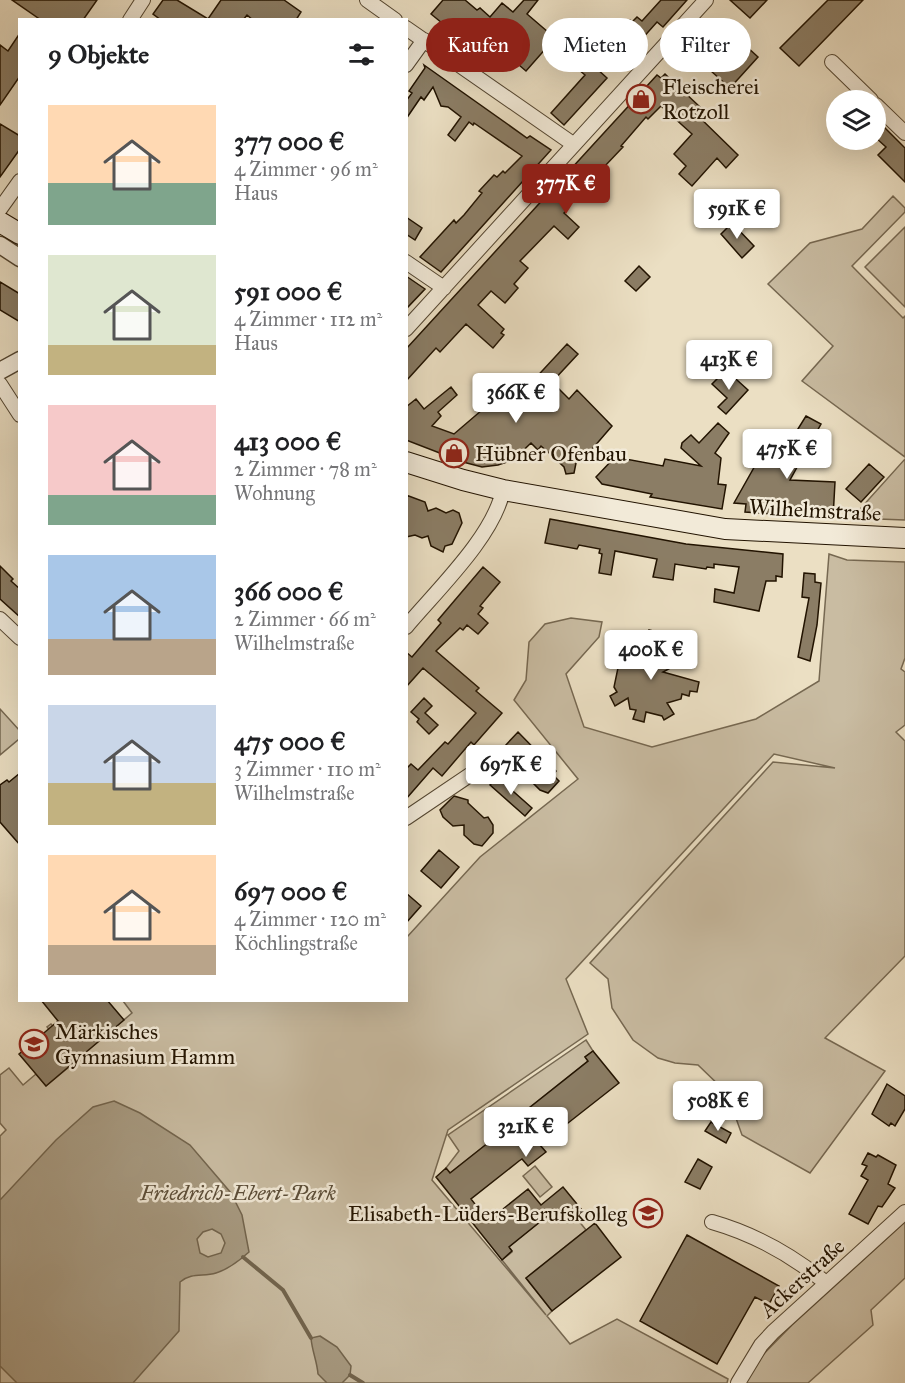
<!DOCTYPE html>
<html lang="de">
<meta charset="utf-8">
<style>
body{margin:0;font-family:"IM FELL Great Primer",serif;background:#f6f6f6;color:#202124;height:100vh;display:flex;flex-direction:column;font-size:22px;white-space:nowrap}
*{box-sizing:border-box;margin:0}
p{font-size:20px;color:#757577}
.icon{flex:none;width:33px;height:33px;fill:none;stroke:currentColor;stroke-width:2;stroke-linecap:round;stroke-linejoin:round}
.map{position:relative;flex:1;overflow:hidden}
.side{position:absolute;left:18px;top:18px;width:390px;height:984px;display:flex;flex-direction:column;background:#fff;border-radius:0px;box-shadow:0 6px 24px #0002}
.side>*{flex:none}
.guide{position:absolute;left:426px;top:18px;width:388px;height:54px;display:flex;gap:12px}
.tools{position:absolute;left:826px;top:90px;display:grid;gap:12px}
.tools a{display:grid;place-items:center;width:60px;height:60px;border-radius:50%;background:#fff;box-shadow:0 6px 24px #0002;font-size:30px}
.price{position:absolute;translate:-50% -51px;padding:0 14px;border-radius:6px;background:#fff;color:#222;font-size:20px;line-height:39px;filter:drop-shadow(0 2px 3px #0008)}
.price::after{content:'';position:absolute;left:50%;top:36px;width:18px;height:14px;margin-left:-9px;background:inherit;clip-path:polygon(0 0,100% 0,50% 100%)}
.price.selected{background:#8f2418;color:#fff}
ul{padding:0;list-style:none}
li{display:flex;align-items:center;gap:18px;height:150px;padding:0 30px}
li span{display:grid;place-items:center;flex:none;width:168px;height:120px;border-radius:0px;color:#555}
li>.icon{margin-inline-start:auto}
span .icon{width:72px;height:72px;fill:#fffc;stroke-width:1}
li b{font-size:26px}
h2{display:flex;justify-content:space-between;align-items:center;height:72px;padding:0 30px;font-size:26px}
.chip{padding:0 21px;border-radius:27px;background:#fff;box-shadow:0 6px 24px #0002;font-size:21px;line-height:54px}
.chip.selected{background:#8f2418;color:#fff}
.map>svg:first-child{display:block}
.green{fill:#c9bca2;stroke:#766851;stroke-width:1.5}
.water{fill:#a79a81;stroke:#72644d;stroke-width:1.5;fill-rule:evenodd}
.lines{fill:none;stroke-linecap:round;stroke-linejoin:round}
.stream{stroke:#72644d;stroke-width:4}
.building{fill:#8b7d65;stroke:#221300;stroke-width:1.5}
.minor-casing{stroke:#544631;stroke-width:16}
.tertiary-casing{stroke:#544631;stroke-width:19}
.secondary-casing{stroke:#221300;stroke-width:22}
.minor{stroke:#f2ead8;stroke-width:14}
.tertiary{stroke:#f2ead8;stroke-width:16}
.secondary{stroke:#f2ead8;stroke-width:20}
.labels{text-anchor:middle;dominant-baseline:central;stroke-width:5;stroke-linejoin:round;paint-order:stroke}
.poi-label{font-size:22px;fill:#221300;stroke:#f2ead8;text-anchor:start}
.street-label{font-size:22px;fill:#221300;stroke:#f2ead8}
.park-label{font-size:22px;font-style:italic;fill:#5c4e39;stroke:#f2ead8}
</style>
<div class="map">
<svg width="905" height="1383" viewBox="0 0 905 1383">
<rect width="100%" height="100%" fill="#ebdfc3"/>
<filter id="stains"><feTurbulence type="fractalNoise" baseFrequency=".00333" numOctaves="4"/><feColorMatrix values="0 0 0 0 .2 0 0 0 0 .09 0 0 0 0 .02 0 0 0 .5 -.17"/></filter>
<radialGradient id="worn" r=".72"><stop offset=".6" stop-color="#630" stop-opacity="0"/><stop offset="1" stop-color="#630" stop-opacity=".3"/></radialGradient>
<path class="green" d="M893 196 905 208V212L852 266 903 318 905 316V457L802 381 833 346 768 284 810 243 862 229Z
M905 227V307L865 267Z
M905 459V520L852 518Z
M829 554 847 560 905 562V658L901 669 905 672V725L896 732 905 741V956L825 1038 885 1071 810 1173 742 1135 727 1093 698 1065 675 1063 658 1058 633 1040 612 1008 608 979 590 963 773 762 835 768 774 754 566 979 588 1034 448 1130 432 1180 546 1315 502 1260 512 1252 508 1247 556 1209 566 1221 574 1215 586 1230 526 1278 552 1311 547 1316 570 1344 617 1319 728 1379 727 1383H0V1136L6 1130 0 1123V1075L9 1068 23 1085 36 1074 46 1086 75 1062 47 1027 51 1024 80 1057 132 1013 123 1001 406 1000 407 937 480 857 578 779 514 700 526 680 529 642 545 624 571 618 602 622 599 637 566 674 584 727 652 747 756 719 819 681Z
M0 709 20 731 19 739 0 755Z
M586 1040 593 1051 585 1057 588 1061 505 1127 502 1123 495 1129 498 1135 450 1173 446 1168 459 1151 448 1135Z
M535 1166 552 1187 540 1197 523 1176Z
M905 1222V1278L871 1310 873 1325 808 1383H738L740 1378 792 1325Z"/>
<path class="water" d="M114 1101 140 1113 190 1145 231 1193 242 1215 249 1252C239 1261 229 1269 216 1273 203 1277 192 1272 180 1282L179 1331 133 1383H17L0 1366V1200L56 1140 93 1107ZM212 1229 221 1234 225 1243 221 1253 208 1257 200 1253 197 1239 203 1232Z
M320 1336 337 1347 351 1366 350 1375 342 1383H327L318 1374C317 1361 312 1351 311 1338Z"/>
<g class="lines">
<path class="stream" d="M243 1257 283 1290 311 1338
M350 1375 363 1383"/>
</g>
<path class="building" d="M12 0H97L83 20H41Z
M163 0H177L208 19 221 0H284L301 12 296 20H253L247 15 243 20H161L153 14Z
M443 0H465L477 10 480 8 490 17 502 3 513 12 524 0H538L527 14 555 38 526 71 512 59 507 65 459 24 453 32 431 14Z
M661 0H687L663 27 657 22 624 59 608 46 630 20 632 22 637 17 642 21Z
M730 0H767L750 18Z
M828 0H863L799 66 780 48Z
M714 29 729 42 735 36 758 57 730 88 692 54Z
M20 33V76L0 105V45L8 51Z
M589 37 597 44 585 58 607 78 564 125 551 113 585 75 572 64 578 57 574 54Z
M424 65 527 138 530 136 551 150 441 272 420 257 454 220 456 223 464 215 482 193 479 191 494 175 497 177 503 171 505 173 522 156 474 123 473 125 469 122 455 141 448 135 461 117 448 107 441 106 433 87 424 100 421 97 406 119V101L412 93 409 91 425 68Z
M665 74 700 107 695 113 738 155 726 168 717 158 692 186 679 174 686 166 674 154 692 134 661 106 648 119 646 117 621 146 623 147 565 208 567 210 564 213 579 227 568 239 554 226 520 261 528 268 514 284 518 288 505 303 491 291 478 305 504 329 501 333 504 335 493 348 466 324 440 352 436 348 406 381V349L657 75 661 78Z
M876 119 905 148V182L878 155 886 147 876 138Z
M0 124 20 136V149L0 177Z
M406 217 422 228 415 240 406 234Z
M732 223 754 246 742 258 721 234Z
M639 266 650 277 636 291 625 281Z
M406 276 425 289 406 309Z
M0 282 20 294V322L0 310Z
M567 344 578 354 552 382 569 399 577 390 612 426 581 462 577 458 574 473 566 474 564 467 548 452 541 446 538 450 531 443 513 460 498 465 482 467 463 462 406 440V407L416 399 424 409 451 387 457 395 438 412 441 416 432 426 454 434 496 398 506 410Z
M726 370 748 390 726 414 718 407 727 398 712 384Z
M806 416 821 424 790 480 835 482 833 518 745 512 746 504 734 503 770 439 779 444 787 434 793 437Z
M718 423 729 433 715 453 721 458 718 484 726 485 722 509 650 497 652 494 602 484 596 477 615 457 663 466 665 459 701 466 681 448 682 443 691 435 699 443Z
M869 464 884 477 861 502 846 489Z
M406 495 425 502 428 511 436 508 446 513 453 510 459 513 462 523 452 544 445 546 443 552 431 546 428 536 422 538 415 535 406 537Z
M550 519 686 544 783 554 782 577 776 576V581H766L759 611 714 602 715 589 734 593 739 567 714 564V568L707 567 706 569 675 564 673 580 653 577 657 559 615 551 611 575 599 573 602 554 599 553 600 549 579 545 577 549 545 543Z
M0 566 13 579 11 581 20 589V617L0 599Z
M483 567 500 582 480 606 483 608 478 614 488 623 478 634 467 625 463 630 460 628 436 651 479 688 476 691 502 713 474 745 471 742 442 776 433 768 406 799V769L411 764 418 770 445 742 448 744 476 713 423 668 406 687V652L412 657 441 623 438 620Z
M804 573 815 574V582L821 583 817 625 810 661 798 657 809 598 802 597Z
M649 630 658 632 657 638 669 641 667 650 676 665 663 672 699 682 697 692 690 691 689 696 682 694 681 699 667 703 674 714 664 720 662 716 646 712 644 722 633 719 636 710 630 709 628 698 615 706 610 696 617 692 614 687 619 663 644 650Z
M424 698 432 706 425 713 438 725 429 734 417 722 419 719 411 712Z
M518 732 556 771 553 775 559 781 548 793 540 790 509 759 511 757 504 747Z
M20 773V845L0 822V785L7 780 9 782Z
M497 777 532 808 525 816 490 785Z
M454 796 468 800V803L484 818 488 817 493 825V833L482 846 474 844 464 835V825L453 826 443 817 440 810Z
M439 850 459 867 441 888 421 871Z
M406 893 421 906 406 923Z
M41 1000H107L124 1020 46 1086 19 1054 58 1021Z
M593 1051 619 1083 540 1145 546 1152 528 1166 522 1159 519 1161 471 1199 488 1221 528 1189 541 1205 563 1187 581 1209 566 1221 556 1209 509 1247 512 1251 502 1260 436 1177 446 1168 450 1173 498 1135 494 1130 502 1123 505 1127 588 1061 585 1057Z
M887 1084 905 1096V1109L895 1126 891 1123 889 1126 872 1114Z
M711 1122 731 1133 726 1143 705 1131Z
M868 1153 876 1157 878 1155 896 1165 888 1184 895 1188 882 1207 878 1206 868 1224 849 1214 868 1180 861 1176 867 1166 862 1164Z
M698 1159 712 1167 700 1189 685 1182Z
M595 1223 621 1257 552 1311 526 1278Z
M687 1235 779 1286 769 1304 755 1297 717 1364 640 1321Z"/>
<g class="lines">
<g class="minor-casing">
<path id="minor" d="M367 0 395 20
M130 20 143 0
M406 28 573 144
M832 62 871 100
M406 65 424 40
M876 105 905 133
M0 209 20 181
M406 262 444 288
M406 329 706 0
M0 384 20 415
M0 619 20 638
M406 627C437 590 494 536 503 490
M406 818 483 766
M712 1222C754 1234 793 1256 826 1283
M738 1383 761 1345 773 1332 905 1212"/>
</g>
<g class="tertiary-casing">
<path id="tertiary" d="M0 245 20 258
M0 371 20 360"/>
</g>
<g class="secondary-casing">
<path id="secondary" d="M0 222 20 234
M406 462 463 480 503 490 725 529 905 538"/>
</g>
<use href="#minor" class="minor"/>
<use href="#tertiary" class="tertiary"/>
<use href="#secondary" class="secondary"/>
</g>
<defs>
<g id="shop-ring" transform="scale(1.5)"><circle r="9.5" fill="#f2ead8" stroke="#8f2418" stroke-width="1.5"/><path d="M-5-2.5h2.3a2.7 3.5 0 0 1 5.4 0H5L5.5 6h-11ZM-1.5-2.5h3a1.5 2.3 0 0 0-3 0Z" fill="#8f2418"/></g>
<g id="school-ring" transform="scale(1.5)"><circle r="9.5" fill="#f2ead8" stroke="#8f2418" stroke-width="1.5"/><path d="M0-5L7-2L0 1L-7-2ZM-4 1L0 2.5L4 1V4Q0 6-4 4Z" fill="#8f2418"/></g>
</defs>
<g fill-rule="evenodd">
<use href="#shop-ring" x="641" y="99"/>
<use href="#shop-ring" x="454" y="453"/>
<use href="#school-ring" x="34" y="1044"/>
<use href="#school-ring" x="648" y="1213"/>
</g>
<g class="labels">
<g class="poi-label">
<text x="662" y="86">Fleischerei<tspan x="662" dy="25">Rotzoll</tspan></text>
<text x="475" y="453">Hübner Ofenbau</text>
<text x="55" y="1031">Märkisches<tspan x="55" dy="25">Gymnasium Hamm</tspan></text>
<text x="627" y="1213" text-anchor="end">Elisabeth-Lüders-Berufskolleg</text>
</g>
<g class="street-label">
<text transform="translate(815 510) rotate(3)">Wilhelmstraße</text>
<text transform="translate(802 1278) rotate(-42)">Ackerstraße</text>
</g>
<g class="park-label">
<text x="238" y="1192">Friedrich-Ebert-Park</text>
</g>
</g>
<rect width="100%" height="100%" filter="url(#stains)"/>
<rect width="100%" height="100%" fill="url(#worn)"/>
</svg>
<div class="tools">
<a><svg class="icon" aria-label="layers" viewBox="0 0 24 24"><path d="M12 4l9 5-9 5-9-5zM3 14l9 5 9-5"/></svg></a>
</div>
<b class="price selected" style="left:566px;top:215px">377K €</b>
<b class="price" style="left:737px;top:240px">591K €</b>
<b class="price" style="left:729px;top:391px">413K €</b>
<b class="price" style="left:516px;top:424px">366K €</b>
<b class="price" style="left:787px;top:480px">475K €</b>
<b class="price" style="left:651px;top:681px">400K €</b>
<b class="price" style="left:511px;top:796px">697K €</b>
<b class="price" style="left:718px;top:1132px">508K €</b>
<b class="price" style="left:526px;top:1158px">321K €</b>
<div class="guide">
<a class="chip selected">Kaufen</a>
<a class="chip">Mieten</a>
<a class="chip">Filter</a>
</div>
<section class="side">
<h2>9 Objekte<svg class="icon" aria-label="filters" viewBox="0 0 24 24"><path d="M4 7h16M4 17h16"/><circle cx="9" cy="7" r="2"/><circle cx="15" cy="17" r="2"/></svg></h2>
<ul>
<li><span style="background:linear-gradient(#ffd9b3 65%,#7fa58c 0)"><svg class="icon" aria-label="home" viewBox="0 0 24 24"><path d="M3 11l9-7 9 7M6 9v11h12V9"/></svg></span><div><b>377 000 €</b><p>4 Zimmer · 96 m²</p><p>Haus</p></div></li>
<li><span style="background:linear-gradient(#dfe7d0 75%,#c2b280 0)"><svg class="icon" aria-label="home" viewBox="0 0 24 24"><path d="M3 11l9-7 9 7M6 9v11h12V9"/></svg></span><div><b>591 000 €</b><p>4 Zimmer · 112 m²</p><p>Haus</p></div></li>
<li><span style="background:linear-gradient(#f6c9c9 75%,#7fa58c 0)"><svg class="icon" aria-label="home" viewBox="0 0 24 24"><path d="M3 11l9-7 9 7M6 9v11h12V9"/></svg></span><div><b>413 000 €</b><p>2 Zimmer · 78 m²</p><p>Wohnung</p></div></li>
<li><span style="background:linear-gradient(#a9c7e8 70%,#b9a48a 0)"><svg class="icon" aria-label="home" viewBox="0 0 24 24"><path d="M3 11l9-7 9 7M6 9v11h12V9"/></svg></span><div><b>366 000 €</b><p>2 Zimmer · 66 m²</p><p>Wilhelmstraße</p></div></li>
<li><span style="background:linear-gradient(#c9d6e8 65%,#c2b280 0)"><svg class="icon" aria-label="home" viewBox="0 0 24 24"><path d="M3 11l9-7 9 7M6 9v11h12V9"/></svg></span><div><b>475 000 €</b><p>3 Zimmer · 110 m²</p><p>Wilhelmstraße</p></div></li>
<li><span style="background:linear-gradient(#ffd9b3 75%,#b9a48a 0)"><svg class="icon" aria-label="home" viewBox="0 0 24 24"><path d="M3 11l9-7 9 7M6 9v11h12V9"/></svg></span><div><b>697 000 €</b><p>4 Zimmer · 120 m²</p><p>Köchlingstraße</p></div></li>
</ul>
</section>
</div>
